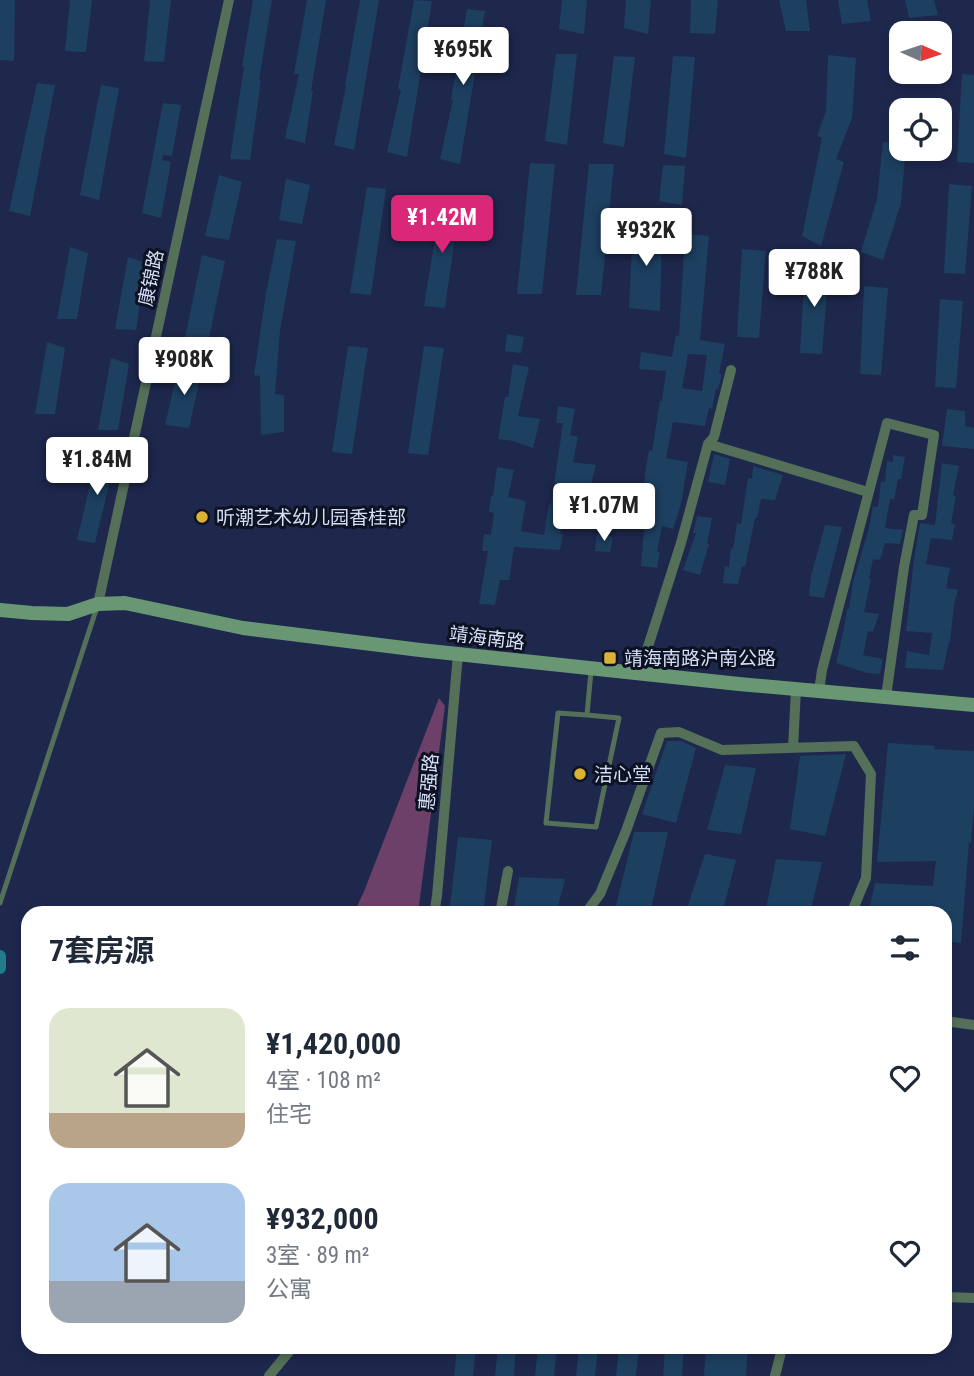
<!DOCTYPE html>
<html lang="zh">
<meta charset="utf-8">
<style>
body{margin:0;font-family:"Roboto Condensed","Noto Sans SC",sans-serif;background:#f2f2f3;color:#1f2937;height:100vh;display:flex;flex-direction:column;font-size:26px;white-space:nowrap}
*{box-sizing:border-box;margin:0}
p{font-size:23px;color:#747a83}
.icon{flex:none;width:38px;height:38px;fill:none;stroke:currentColor;stroke-width:2;stroke-linecap:round;stroke-linejoin:round}
.map{position:relative;flex:1;overflow:hidden}
.side{position:absolute;left:21px;top:906px;width:931px;height:448px;display:flex;flex-direction:column;background:#fff;border-radius:21px;box-shadow:0 4px 10px #0003}
.side>*{flex:none}
.needle{width:46px;rotate:93deg}
.tools{position:absolute;left:889px;top:21px;display:grid;gap:14px}
.tools a{display:grid;place-items:center;width:63px;height:63px;border-radius:14px;background:#fff;box-shadow:0 4px 10px #0003;font-size:35px}
.price{position:absolute;translate:-50% -60px;padding:0 16px;border-radius:7px;background:#fff;color:#222;font-size:23px;line-height:46px;filter:drop-shadow(0 2px 4px #0008)}
.price::after{content:'';position:absolute;left:50%;top:42px;width:21px;height:16px;margin-left:-10px;background:inherit;clip-path:polygon(0 0,100% 0,50% 100%)}
.price.active{background:#db2777;color:#fff}
ul{padding:0;list-style:none}
li{display:flex;align-items:center;gap:21px;height:175px;padding:0 28px}
li span{display:grid;place-items:center;flex:none;width:196px;height:140px;border-radius:21px;color:#555}
li>.icon{margin-inline-start:auto}
span .icon{width:84px;height:84px;fill:#fffc;stroke-width:1}
li b{font-size:30px}
h2{display:flex;justify-content:space-between;align-items:center;height:84px;padding:0 28px;font-size:30px}
.map>svg:first-child{display:block}
.green{fill:#6c4068}
.lines{fill:none;stroke-linecap:round;stroke-linejoin:round}
.canal{stroke:#217d8c;stroke-width:12}
.building{fill:#1d3f60;fill-rule:evenodd}
.lane{stroke:#547059;stroke-width:5}
.street{stroke:#547059;stroke-width:10}
.secondary{stroke:#6a9773;stroke-width:14}
.poi-dot{fill:#dbb233;stroke:#0d1223;stroke-width:2.5}
.labels{text-anchor:middle;dominant-baseline:central;stroke-width:6;stroke-linejoin:round;paint-order:stroke}
.street-label{font-size:19px;fill:#d6def7;stroke:#0d1223}
.poi-label{font-size:19px;fill:#d6def7;stroke:#0d1223;text-anchor:start}
</style>
<div class="map">
<svg width="974" height="1376" viewBox="0 0 974 1376">
<rect width="100%" height="100%" fill="#1e284d"/>
<path class="green" d="M439 698 445 706 418 913H354L365 889Z"/>
<g class="lines">
<path class="canal" d="M0 956V968"/>
</g>
<path class="building" d="M0 0H15L14 61 0 60Z
M70 0H92L86 52 65 51Z
M150 0H171L164 62 144 61Z
M253 0H272L259 80H261L250 160 230 159 244 67H242Z
M307 0H326L311 91H313L305 143 285 138 299 74H294Z
M360 0H379L354 150 334 145 346 86H345Z
M414 0 432 1 407 157 387 152 401 90 398 89Z
M562 0H587L584 34 559 29Z
M626 0H651L648 34 624 28Z
M691 0H718L715 34 690 33Z
M779 0H806L810 31H786Z
M838 0H867L871 21 842 24Z
M905 0H934L938 15 909 18Z
M467 9 485 11 460 164 440 159 453 100 451 99Z
M556 54H577L567 145 545 141Z
M828 55 856 58 852 118 836 159 844 162 821 246 802 236 822 138 817 136 826 111Z
M614 56 635 57 624 147 603 143Z
M673 56 695 57 686 158 664 154Z
M962 74 974 75V163L957 162Z
M37 83 55 85 30 216 9 211Z
M101 85 119 88 99 200 80 195Z
M163 103 181 105 172 156 163 155 162 160 171 162 161 218 142 213Z
M883 142 901 143V149H906L901 203 883 260 861 252 877 199Z
M530 163 555 164 542 294H517Z
M589 164H614L601 295H576Z
M663 165 685 166 682 205 659 201Z
M219 175 242 182 229 240 205 236Z
M286 179 310 185 302 224 279 220Z
M949 184 972 186 965 274 944 273Z
M367 187 386 189 371 295 350 293Z
M441 200 460 202 445 308 424 306Z
M633 224 662 227 660 311 629 308Z
M685 234 709 236 700 340 725 344 719 373 722 374 718 389H716L712 409 709 408 705 426 673 422 666 458 688 462 681 504 673 529 662 526 657 552H660L657 568 641 566 644 529 652 495 643 494 646 467 649 450 652 451 660 401H662L666 371 639 369 641 352 672 357 676 335 679 336ZM688 354 707 355 702 391 682 388Z
M277 239 296 241 280 330 275 394 284 395V432L261 435 260 376 254 375 266 293Z
M70 247 88 253 77 319H57Z
M742 249 766 251 759 338 737 337Z
M202 255 225 261 207 348 185 338Z
M128 257 146 263 136 330 115 329Z
M805 265 829 267 822 354 800 353Z
M864 286 888 288 881 375 860 374Z
M940 299 963 301 956 388 935 387Z
M507 334 524 337 521 353 505 351Z
M47 342 65 348 55 414H35Z
M348 346 368 348 352 454 332 452Z
M424 346 444 348 428 455 408 453Z
M111 358 129 364 118 430H98Z
M179 364 202 370 189 428 165 425Z
M513 364 529 367 518 416 540 419 533 448 513 441 498 439 505 397H508Z
M558 406 575 409 570 435 578 437 573 462 596 465 588 496 570 491 560 534H563L560 550 514 547 509 580H500L495 605 479 604 488 551H482L484 534 491 535 494 513 489 512 491 496H493L497 467 514 470 508 497 526 501 521 531 544 535 549 504 551 505 563 423H556Z
M947 409 965 411V426L974 428V449L942 446Z
M98 450 116 456 95 543 77 540Z
M714 454 730 459 725 485 708 482Z
M893 455 905 457 901 479H898L894 499H890L885 528 903 530 900 544 885 543 880 560 873 559 869 579H871L864 612 879 614 873 632 868 631 863 655 883 659 880 674 867 673 836 663 844 628 847 609H849L853 582 869 528 873 506 878 507 881 481 885 482 887 461 893 462Z
M942 463 959 466 953 495 956 496 951 524H955L952 540 931 538 926 564 950 568 946 588 958 590 954 605 950 642H949L943 670 905 668 907 651 929 655 932 633 906 631 914 559 920 523 935 525Z
M753 466 783 475 775 500 761 499 757 518H755L745 567 742 566 738 584 723 583 725 566 729 567 731 548 733 549 737 523 741 524 748 478 752 479Z
M697 516 712 518 707 544H709L700 575 683 570 696 533H693Z
M825 525 842 527 824 598 809 596 811 576Z
M597 534 613 537 610 552 595 551Z
M667 741H681L696 748 676 823 642 814Z
M888 743 935 746 934 749 974 751V807L971 843 969 842 961 943 945 941V914H868L875 883 933 886 936 861 877 862Z
M846 754 825 836 790 829 800 756Z
M725 765 756 768 741 834 707 830Z
M634 832H668L650 914H627L615 910Z
M458 837 492 840 483 914H449Z
M705 854 736 860 722 914H685Z
M776 859 822 862 810 914H765Z
M519 877 565 879 556 914H513Z
M457 1348H476L473 1376H454Z
M498 1348H516L514 1376H495Z
M538 1348H557L554 1376H535Z
M579 1348H598L595 1376H576Z
M619 1348H639L636 1376H616Z
M665 1348H684L682 1376H663Z
M706 1348H748L746 1376H704Z"/>
<g class="lines">
<path class="lane" d="M587 715 619 718 596 827 546 823 558 713 587 715 591 671
M0 903 97 607"/>
<path class="street" d="M708 444 868 492
M98 604 229 0
M643 673 645 656 681 543 708 444 714 437 731 370
M819 691 822 670 887 423 934 435 922 515H914L904 567 886 697
M793 748 796 689
M434 914 437 896 458 654
M500 914 508 871
M585 914 600 894 626 831 661 733 679 732 722 750 854 746 871 774 866 878 851 914
M945 1021 974 1025
M945 1297 974 1298
M269 1376 292 1348
M775 1376 782 1348"/>
<path class="secondary" d="M0 610 32 613 68 614 98 604 125 603 243 628 420 650 739 684 974 705"/>
</g>
<g class="poi-dot">
<circle cx="202" cy="517" r="7"/>
<rect x="603" y="651" width="14" height="14" rx="3.5"/>
<circle cx="580" cy="774" r="7"/>
</g>
<g class="labels">
<g class="street-label">
<text transform="translate(151 278) rotate(-78)">康锦路</text>
<text transform="translate(487 638) rotate(7)">靖海南路</text>
<text transform="translate(429 782) rotate(-85)">惠强路</text>
</g>
<g class="poi-label">
<text x="216" y="517">听潮艺术幼儿园香桂部</text>
<text x="624" y="658">靖海南路沪南公路</text>
<text x="594" y="774">洁心堂</text>
</g>
</g>
</svg>
<div class="tools">
<a><svg class="needle" viewBox="-14 -14 28 28"><path d="M0-13l5 13h-10z" fill="#e53935"/><path d="M0 13l5-13h-10z" fill="#747a83"/></svg></a>
<a><svg class="icon" aria-label="locate" viewBox="0 0 24 24"><circle cx="12" cy="12" r="6"/><path d="M12 2v4M12 18v4M2 12h4M18 12h4"/></svg></a>
</div>
<b class="price" style="left:463px;top:87px">¥695K</b>
<b class="price active" style="left:442px;top:255px">¥1.42M</b>
<b class="price" style="left:646px;top:268px">¥932K</b>
<b class="price" style="left:814px;top:309px">¥788K</b>
<b class="price" style="left:184px;top:397px">¥908K</b>
<b class="price" style="left:97px;top:497px">¥1.84M</b>
<b class="price" style="left:604px;top:543px">¥1.07M</b>
<section class="side">
<h2>7套房源<svg class="icon" aria-label="filters" viewBox="0 0 24 24"><path d="M4 7h16M4 17h16"/><circle cx="9" cy="7" r="2"/><circle cx="15" cy="17" r="2"/></svg></h2>
<ul>
<li><span style="background:linear-gradient(#dfe7d0 75%,#b9a48a 0)"><svg class="icon" aria-label="home" viewBox="0 0 24 24"><path d="M3 11l9-7 9 7M6 9v11h12V9"/></svg></span><div><b>¥1,420,000</b><p>4室 · 108 m²</p><p>住宅</p></div><svg class="icon" aria-label="heart" viewBox="0 0 24 24"><path d="M12 20l-8-8c-3-5 5-10 8-4 3-6 11-1 8 4z"/></svg></li>
<li><span style="background:linear-gradient(#a9c7e8 70%,#9aa5b1 0)"><svg class="icon" aria-label="home" viewBox="0 0 24 24"><path d="M3 11l9-7 9 7M6 9v11h12V9"/></svg></span><div><b>¥932,000</b><p>3室 · 89 m²</p><p>公寓</p></div><svg class="icon" aria-label="heart" viewBox="0 0 24 24"><path d="M12 20l-8-8c-3-5 5-10 8-4 3-6 11-1 8 4z"/></svg></li>
</ul>
</section>
</div>
